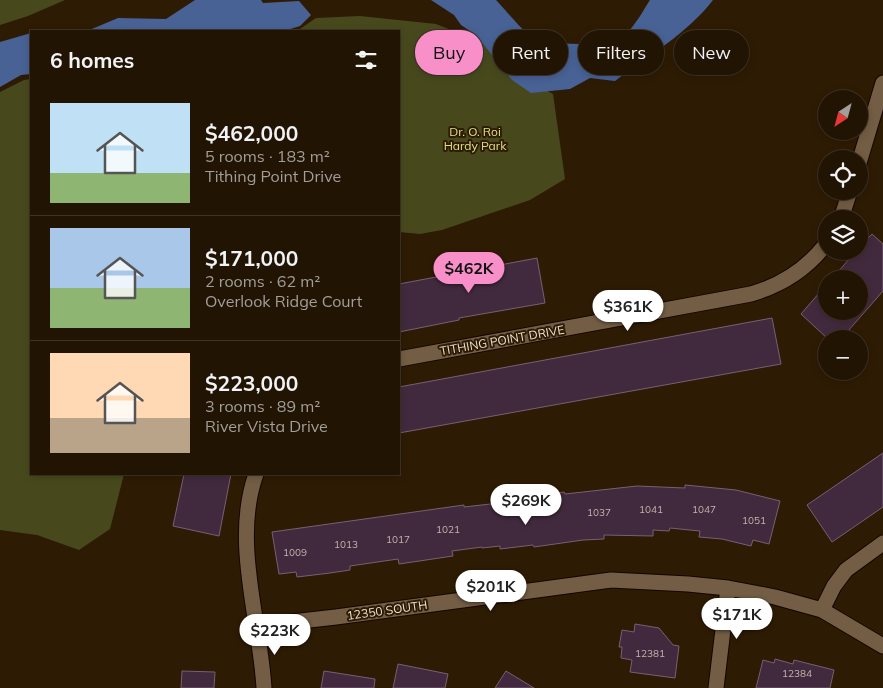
<!DOCTYPE html>
<meta charset="utf-8">
<style>
body{margin:0;font-family:Mulish,sans-serif;background:#2a1d0d;color:#f1f3f6;height:100vh;display:flex;flex-direction:column;font-size:19px;white-space:nowrap}
*{box-sizing:border-box;margin:0}
p{font-size:16px;color:#a29e9a}
.icon{flex:none;width:28px;height:28px;fill:none;stroke:currentColor;stroke-width:2;stroke-linecap:round;stroke-linejoin:round}
.map{position:relative;flex:1;overflow:hidden}
.drawer{position:absolute;left:30px;top:30px;width:370px;height:445px;display:flex;flex-direction:column;background:#221403;border-radius:0px;box-shadow:0 2px 8px #0003,0 0 0 1px #3f3325}
.drawer>*{flex:none}
.guide{position:absolute;left:415px;top:30px;width:392px;height:45px;display:flex;gap:10px}
.needle{width:32px;rotate:216deg}
.tools{position:absolute;left:818px;top:90px;display:grid;gap:10px}
.tools a{display:grid;place-items:center;width:50px;height:50px;border-radius:50%;background:#221403;box-shadow:0 2px 8px #0003,0 0 0 1px #3f3325;font-size:25px}
.price{position:absolute;translate:-50% -42px;padding:0 11px;border-radius:18px;background:#fff;color:#222;font-size:16px;line-height:32px;filter:drop-shadow(0 1px 2px #0008)}
.price::after{content:'';position:absolute;left:50%;top:30px;width:15px;height:11px;margin-left:-8px;background:inherit;clip-path:polygon(0 0,100% 0,50% 100%)}
.price.current{background:#f98fc9;color:#111}
ul{padding:0;list-style:none}
li{display:flex;align-items:center;gap:15px;height:125px;padding:0 20px}
li+li{border-top:1px solid #3f3325}
li span{display:grid;place-items:center;flex:none;width:140px;height:100px;border-radius:0px;color:#555}
li>.icon{margin-inline-start:auto}
span .icon{width:60px;height:60px;fill:#fffc;stroke-width:1}
li b{font-size:21px}
h2{display:flex;justify-content:space-between;align-items:center;height:60px;padding:0 20px;font-size:21px}
.tag{padding:0 18px;border-radius:22px;background:#221403;box-shadow:0 2px 8px #0003,0 0 0 1px #3f3325;font-size:18px;line-height:45px}
.tag.current{background:#f98fc9;color:#111}
.map>svg:first-child{display:block}
.green{fill:#47491d}
.water{fill:#486296}
.building{fill:#412a3d;stroke:#795f74}
.lines{fill:none;stroke-linecap:round;stroke-linejoin:round}
.street-casing{stroke:#150500;stroke-width:17}
.street{stroke:#735d44;stroke-width:15}
.labels{text-anchor:middle;dominant-baseline:central;stroke-width:4;stroke-linejoin:round;paint-order:stroke}
.number-label{font-size:10px;fill:#c4b4ae}
.park-label{font-size:12px;fill:#dce281;stroke:#2e1b04}
.street-label{font-size:12px;fill:#efe2d4;stroke:#2e1b04}
</style>
<div class="map">
<svg width="883" height="688" viewBox="0 0 883 688">
<rect width="100%" height="100%" fill="#2e1b04"/>
<path class="green" d="M0 0H65L28 16 0 25Z
M360 16 436 24 497 48 513 73 553 94 565 179 530 200 442 230 420 234 399 232V31H297L316 18Z
M31 79V474H124L110 529 79 550 37 535 0 530V92L24 80Z"/>
<path class="water" d="M195 0H261L263 3 299 1 311 15 300 26 284 31H87L118 18 166 19Z
M431 0H496C503 7 524 33 531 36 553 46 605 48 625 34 634 28 644 9 650 0H713C687 34 649 55 615 81L590 78 570 89 531 93 512 80 476 35 461 25 454 15Z
M31 33V74L21 75 0 87V42Z"/>
<path class="building" d="M872 234 883 244V291L841 339H828L801 314 826 285V311H859V279H832L856 251H859V248Z
M537 258 545 303 459 318V320L399 332V284Z
M772 318 781 364 399 433V387Z
M883 453V507L832 542 807 505Z
M184 474H231L219 536 173 526Z
M685 485 736 490 780 501 769 544 753 540 751 546 722 539 699 537 700 531 670 528 669 531 653 530V536L604 535V539L583 540 534 547 533 545 500 549V546L482 548V547L452 551 453 556 399 564 398 559 350 566V570L330 573 297 577 296 572 279 574 272 532 464 505V507L526 500V498L564 492 565 494 637 486 685 488Z
M635 624 659 628 673 645 679 646 675 678 630 672 632 660 621 658 622 647H619L622 630 634 632Z
M775 659 793 664 794 660 834 670 830 688H756L763 660 774 663Z
M398 664 448 674 445 688H393Z
M182 671 215 672 214 688H181Z
M324 671 375 679 374 688H321Z
M506 671 534 688H495Z"/>
<g class="lines">
<g class="street-casing">
<path id="street" d="M859 163 883 83
M841 219 850 191
M399 359 751 294C782 285 806 270 826 244
M256 474C232 541 260 619 264 688
M822 610 834 586 846 570 883 543
M256 626 336 617 611 580 688 584 728 588 775 597 822 610 883 646
M716 688 728 588"/>
</g>
<use href="#street" class="street"/>
</g>
<g class="labels">
<g class="number-label">
<text x="651" y="509">1041</text>
<text x="704" y="509">1047</text>
<text x="599" y="512">1037</text>
<text x="754" y="520">1051</text>
<text x="448" y="529">1021</text>
<text x="398" y="539">1017</text>
<text x="346" y="544">1013</text>
<text x="295" y="552">1009</text>
<text x="650" y="653">12381</text>
<text x="797" y="673">12384</text>
</g>
<g class="park-label">
<text x="475" y="131">Dr. O. Roi<tspan x="475" dy="14">Hardy Park</tspan></text>
</g>
<g class="street-label">
<text transform="translate(502 340) rotate(-10)">TITHING POINT DRIVE</text>
<text transform="translate(387 610) rotate(-8)">12350 SOUTH</text>
</g>
</g>
</svg>
<div class="tools">
<a><svg class="needle" viewBox="-14 -14 28 28"><path d="M0-13l5 13h-10z" fill="#e53935"/><path d="M0 13l5-13h-10z" fill="#a29e9a"/></svg></a>
<a><svg class="icon" aria-label="locate" viewBox="0 0 24 24"><circle cx="12" cy="12" r="6"/><path d="M12 2v4M12 18v4M2 12h4M18 12h4"/></svg></a>
<a><svg class="icon" aria-label="layers" viewBox="0 0 24 24"><path d="M12 4l9 5-9 5-9-5zM3 14l9 5 9-5"/></svg></a>
<a>+</a>
<a>−</a>
</div>
<b class="price current" style="left:469px;top:294px">$462K</b>
<b class="price" style="left:628px;top:332px">$361K</b>
<b class="price" style="left:526px;top:526px">$269K</b>
<b class="price" style="left:491px;top:612px">$201K</b>
<b class="price" style="left:737px;top:640px">$171K</b>
<b class="price" style="left:275px;top:656px">$223K</b>
<div class="guide">
<a class="tag current">Buy</a>
<a class="tag">Rent</a>
<a class="tag">Filters</a>
<a class="tag">New</a>
</div>
<section class="drawer">
<h2>6 homes<svg class="icon" aria-label="filters" viewBox="0 0 24 24"><path d="M4 7h16M4 17h16"/><circle cx="9" cy="7" r="2"/><circle cx="15" cy="17" r="2"/></svg></h2>
<ul>
<li><span style="background:linear-gradient(#bfe0f5 70%,#8fb573 0)"><svg class="icon" aria-label="home" viewBox="0 0 24 24"><path d="M3 11l9-7 9 7M6 9v11h12V9"/></svg></span><div><b>$462,000</b><p>5 rooms · 183 m²</p><p>Tithing Point Drive</p></div></li>
<li><span style="background:linear-gradient(#a9c7e8 60%,#8fb573 0)"><svg class="icon" aria-label="home" viewBox="0 0 24 24"><path d="M3 11l9-7 9 7M6 9v11h12V9"/></svg></span><div><b>$171,000</b><p>2 rooms · 62 m²</p><p>Overlook Ridge Court</p></div></li>
<li><span style="background:linear-gradient(#ffd9b3 65%,#b9a48a 0)"><svg class="icon" aria-label="home" viewBox="0 0 24 24"><path d="M3 11l9-7 9 7M6 9v11h12V9"/></svg></span><div><b>$223,000</b><p>3 rooms · 89 m²</p><p>River Vista Drive</p></div></li>
</ul>
</section>
</div>
